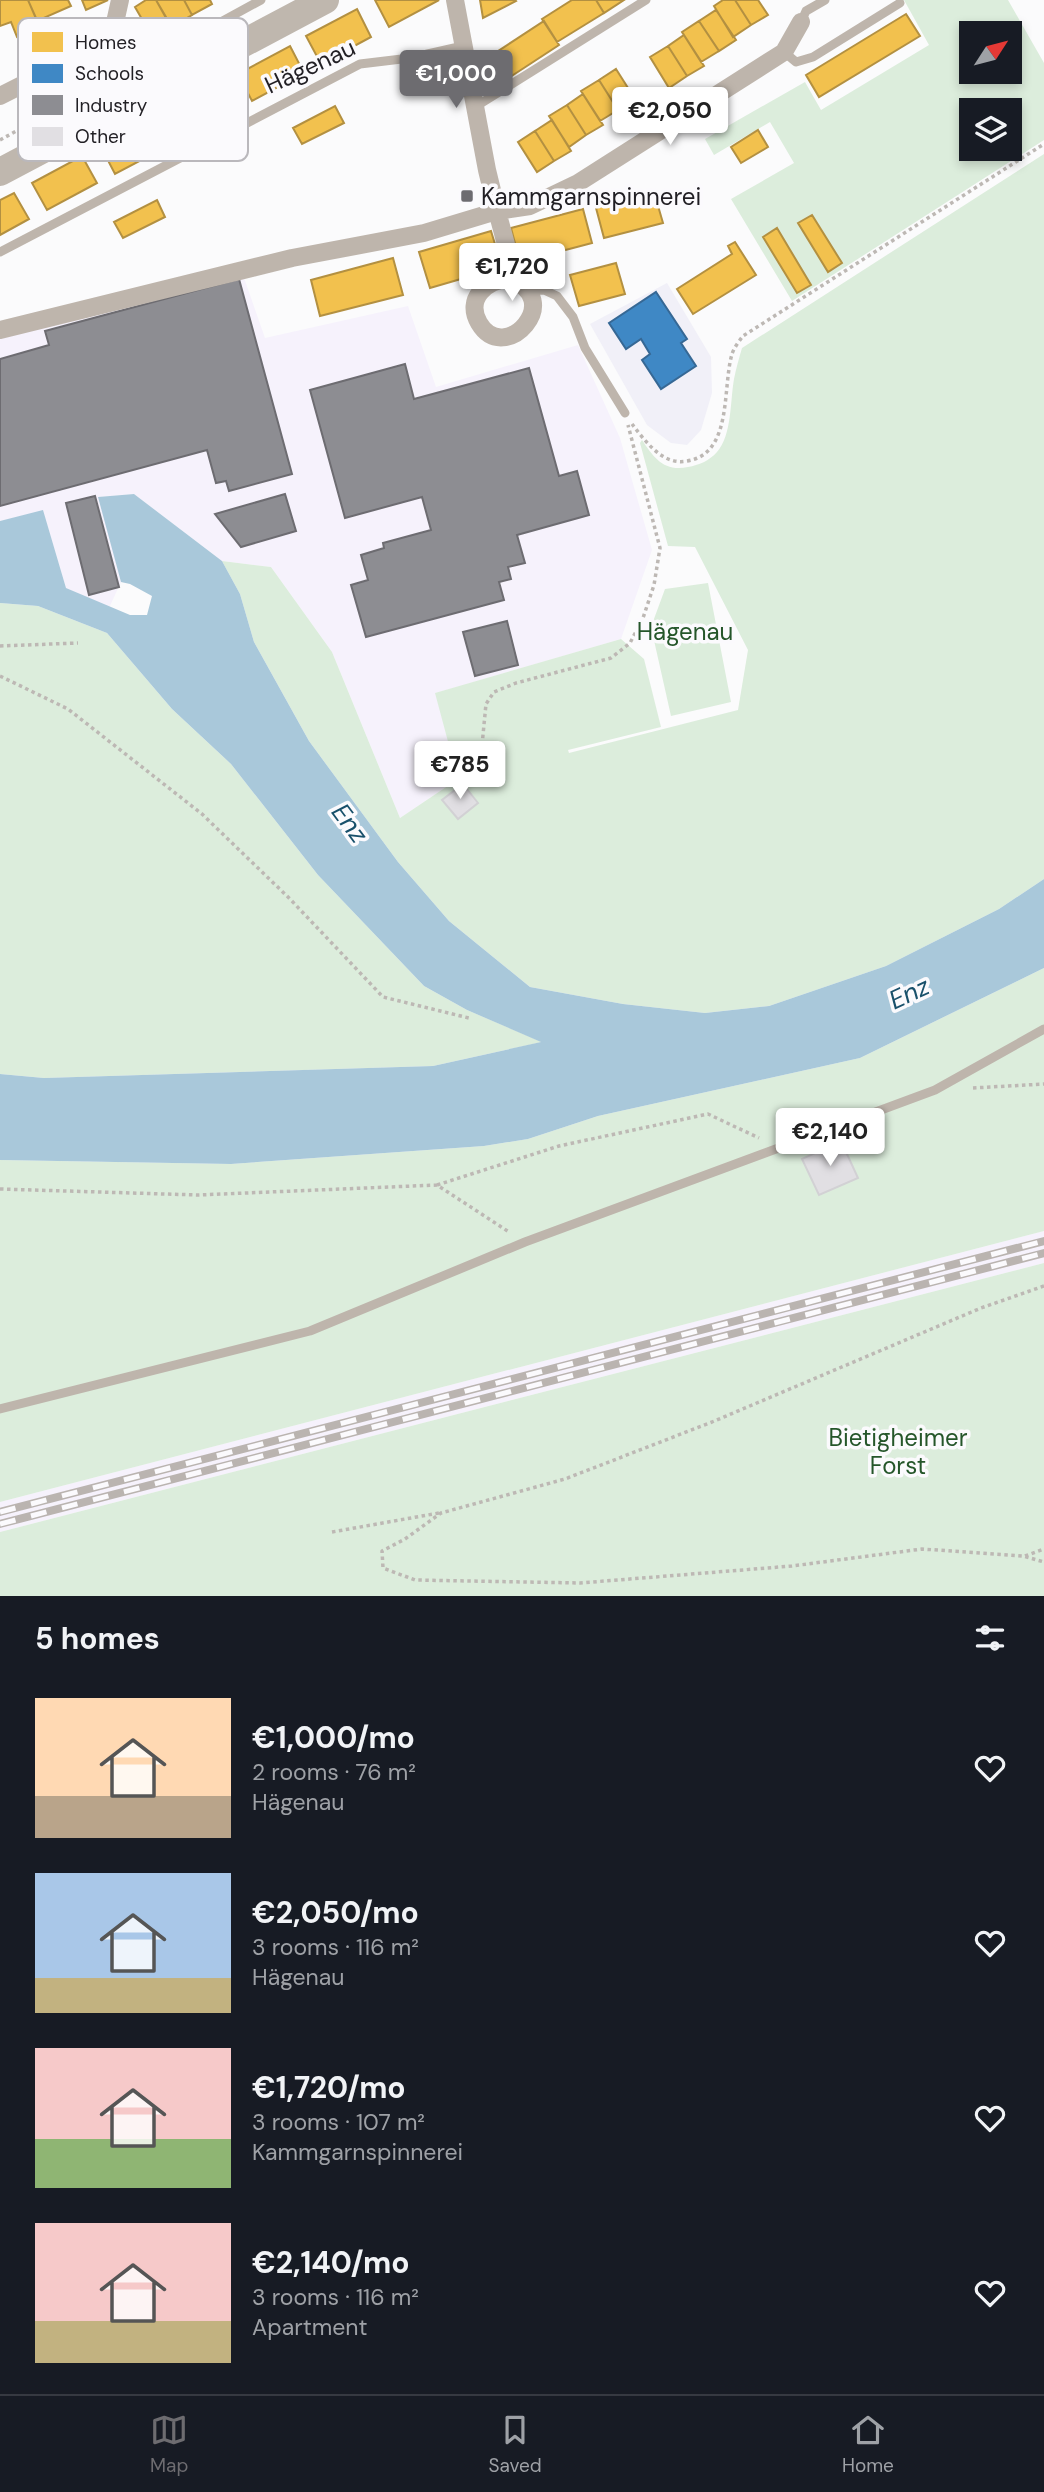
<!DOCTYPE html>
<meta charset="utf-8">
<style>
body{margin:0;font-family:"DM Sans",sans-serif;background:#242831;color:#f1f3f6;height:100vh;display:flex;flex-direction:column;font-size:26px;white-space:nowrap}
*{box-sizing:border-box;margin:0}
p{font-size:23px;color:#9ea1a6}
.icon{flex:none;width:38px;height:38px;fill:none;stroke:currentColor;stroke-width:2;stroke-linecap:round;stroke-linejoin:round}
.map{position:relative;height:1596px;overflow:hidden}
.side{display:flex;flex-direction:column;background:#171b24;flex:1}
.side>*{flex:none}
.needle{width:46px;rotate:54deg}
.buttons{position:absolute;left:959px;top:21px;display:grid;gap:14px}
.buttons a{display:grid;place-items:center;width:63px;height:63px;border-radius:0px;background:#171b24;box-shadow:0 4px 10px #0003;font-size:35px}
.price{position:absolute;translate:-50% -60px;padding:0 16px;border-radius:7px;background:#fff;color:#222;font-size:23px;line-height:46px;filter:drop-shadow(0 2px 4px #0008)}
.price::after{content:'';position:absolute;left:50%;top:42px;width:21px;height:16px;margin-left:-10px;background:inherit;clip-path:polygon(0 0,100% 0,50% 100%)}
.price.active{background:#6d6c70;color:#fff}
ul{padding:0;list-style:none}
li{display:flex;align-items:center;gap:21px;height:175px;padding:0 35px}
li span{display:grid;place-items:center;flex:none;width:196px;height:140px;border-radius:0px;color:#555}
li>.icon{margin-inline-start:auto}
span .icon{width:84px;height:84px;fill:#fffc;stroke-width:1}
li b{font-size:30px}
h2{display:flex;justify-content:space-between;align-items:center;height:84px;padding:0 35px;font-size:30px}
.tab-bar{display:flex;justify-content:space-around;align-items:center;height:98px;border-top:2px solid #363941;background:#171b24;font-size:19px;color:#9ea1a6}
.tab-bar a{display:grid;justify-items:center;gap:4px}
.tab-bar .active{color:#6d6c70}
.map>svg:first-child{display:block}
.built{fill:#f6f2fc}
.education{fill:#f1f0f8}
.green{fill:#dceddc;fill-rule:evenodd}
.water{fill:#a9c8da}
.homes{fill:#f2c14e;stroke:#b39041;stroke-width:2}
.schools{fill:#3f88c5;stroke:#366895;stroke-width:2}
.industry{fill:#8d8d92;stroke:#6d6c71;stroke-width:2}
.building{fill:#e1dfe3;stroke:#d2d1d4;stroke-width:2}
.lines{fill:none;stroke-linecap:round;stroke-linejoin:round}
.path{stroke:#bdb8b4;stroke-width:3.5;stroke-dasharray:3.5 3.5;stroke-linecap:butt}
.lane{stroke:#beb5ac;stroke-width:9}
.street{stroke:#beb5ac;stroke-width:18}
.primary{stroke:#bfb7ae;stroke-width:28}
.rail-casing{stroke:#bab4b0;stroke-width:8}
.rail{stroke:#fbfafd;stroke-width:5;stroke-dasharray:16;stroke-linecap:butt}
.poi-dot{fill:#6d6c70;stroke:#fbfafd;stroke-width:2.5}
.labels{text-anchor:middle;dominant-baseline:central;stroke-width:7;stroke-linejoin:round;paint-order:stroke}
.street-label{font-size:24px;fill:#211f24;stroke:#fbfafd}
.poi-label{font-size:24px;fill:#211f24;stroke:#fbfafd;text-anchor:start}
.park-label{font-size:24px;fill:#25562a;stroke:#fbfafd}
.water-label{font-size:26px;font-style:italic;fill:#18506b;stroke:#fbfafd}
.key{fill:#fbfafd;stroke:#bab8bc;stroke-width:2}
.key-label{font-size:19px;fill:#211f24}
</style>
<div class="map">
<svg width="1044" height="1596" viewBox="0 0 1044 1596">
<rect width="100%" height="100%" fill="#fbfbfc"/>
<path class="built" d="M241 269 265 338 408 306 436 387 578 345 620 438 652 550 621 639 436 693 458 779 400 818 332 652 271 567 222 561 134 494 99 497 121 582 109 608 66 588 43 511 0 521V337Z
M1044 1231V1263L0 1532V1502Z"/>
<path class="education" d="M667 283 711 357 712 393 701 430 687 445 671 443 647 425 590 324Z"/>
<path class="green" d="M904 0H1008L1044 63V140L792 301 731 199 794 163 770 122 714 155 705 139 805 82 821 110 929 45ZM971 33H1010V72H971ZM971 110H1010V149H971Z
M1044 154V879L999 909 886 966 769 1006 705 1013 623 1004 530 987 449 921 398 862 309 741 254 642 240 594 222 561 271 567 332 652 400 818 458 779 435 693 621 639 644 659 661 727 568 750 569 753 738 710 748 650 695 547 668 546 640 443 642 440C654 458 664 472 688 467 699 465 709 461 717 452 732 435 730 402 734 379 736 369 739 358 742 348Z
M708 583 731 702 671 716 651 627 665 589Z
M0 603 38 606 107 633 172 709 231 764 318 875 424 986 467 1010 542 1042 433 1066 44 1078 0 1074Z
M1044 968V1231L0 1502V1160L231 1164 484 1146 528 1139 598 1116 860 1058Z
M1044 1263V1596H0V1532Z"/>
<path class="water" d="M134 494 222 561 240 594 254 642 309 741 398 862 449 921 530 987 623 1004 705 1013 769 1006 886 966 999 909 1044 879V968L860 1058 598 1116 528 1139 484 1146 231 1164 0 1160V1074L44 1078 433 1066 541 1042 467 1010 424 986 318 875 231 764 172 709 107 633 38 606 0 603V521L43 510 66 588 130 615H147L152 596 130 584 121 582 98 497Z"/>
<path class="homes" d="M0 0H28L40 27 17 37 11 22 0 26Z
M28 0H68L71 6 37 21Z
M82 0H108L86 10Z
M146 0H156L173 29 154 40 135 7Z
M156 0H184L192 15 171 27Z
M184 0H210L212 4 192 15Z
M375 0H439L389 27Z
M480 0H515L516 1 483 18Z
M572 0H596L604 13 557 42 542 19Z
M596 0H624L604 13Z
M723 0H735L751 25 733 37 714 6Z
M735 0H758L768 15 751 25Z
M357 9 371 37 321 64 306 36Z
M716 10 736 40 719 51 699 21Z
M906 14 920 36 819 97 806 75Z
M544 21 559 45 507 79 492 55Z
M699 21 719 51 701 62 682 32Z
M684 35 704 66 687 76 668 46Z
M290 46 304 73 252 101 238 74Z
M668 46 687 76 669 88 650 57Z
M616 69 635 99 618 110 599 80Z
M599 80 618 110 600 121 581 91Z
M583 94 603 125 586 135 567 105Z
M567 105 586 135 569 147 549 116Z
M335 106 344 123 302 144 293 128Z
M650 107 657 118 649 123 642 112Z
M151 120 166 147 115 174 101 147Z
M552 120 571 151 554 161 535 131Z
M758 130 768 147 741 163 731 147Z
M535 131 554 161 537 172 518 142Z
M82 156 97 183 47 210 32 183Z
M654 192 663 223 604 238 596 208Z
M14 193 29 219 0 235V200Z
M157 200 165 217 123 238 114 222Z
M583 209 592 243 520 262 511 228Z
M812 215 842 263 828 272 798 223Z
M777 228 811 285 797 293 763 237Z
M491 231 502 267 430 288 419 252Z
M735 242 756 275 693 314 677 289 732 254 728 246Z
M393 258 403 295 320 316 311 280Z
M616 263 625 294 579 306 570 275Z"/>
<path class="schools" d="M656 292 687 339 681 343 696 366 661 389 642 360 650 354 641 339 626 349 609 323Z"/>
<path class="industry" d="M239 279 292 474 229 491 226 481 216 483 207 450 0 506V359L49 345 45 331Z
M405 364 414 399 529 368 559 476 577 471 589 515 517 535 525 563 508 567 511 579 499 582 504 600 366 637 351 585 368 580 361 555 384 548 383 543 431 530 422 497 345 518 310 390Z
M285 494 296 531 241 547 215 514Z
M95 496 119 587 89 595 66 503Z
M507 621 518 665 475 676 463 632Z"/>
<path class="building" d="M463 784 478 803 458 819 442 800Z
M841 1141 858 1178 819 1195 802 1159Z"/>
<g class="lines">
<path class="path" d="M113 60 123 78
M0 140 85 93 98 90
M632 424C645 441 663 466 687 461 733 454 722 388 732 354 734 348 739 341 743 336L1044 144
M0 646 78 643
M0 676 68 709 202 814 289 898 383 997 469 1018
M480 766 486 704 494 692 516 683 611 658 630 643 643 618 654 585 660 548 628 425
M973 1088 1044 1084
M437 1185 559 1146 708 1114 759 1138
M0 1189 198 1195 437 1185 509 1232
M1044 1286 981 1308 712 1422 565 1479 441 1513 405 1539 382 1551 383 1568 415 1580 580 1583 792 1566 922 1549 1023 1556 1044 1562
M332 1532 439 1513
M1025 1556 1044 1549"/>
<path class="lane" d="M801 22 806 11 825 0
M111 32C124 45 137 61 157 57L261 0
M784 52 796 62 813 57 900 3
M475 107 646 0
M0 252 360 64 410 58 463 46
M528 291 544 290 557 296 573 317 585 348 625 413
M0 1409 310 1331 525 1242 935 1090 1044 1029"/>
<path class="street" d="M455 0 487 170 497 211 530 206 578 183 784 52 801 22
M0 96 105 43 114 27 120 0
M0 330 292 258 424 233 497 211 512 267 509 279C567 298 505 367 479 323 465 299 486 280 509 279"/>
<path class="primary" d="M0 172 325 0"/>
<g class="rail-casing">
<path id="rail" d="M0 1512 1044 1241
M0 1524 1044 1253"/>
</g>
<use href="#rail" class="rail"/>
</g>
<rect class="poi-dot" x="460" y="189" width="14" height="14" rx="3.5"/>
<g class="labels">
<g class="street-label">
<text transform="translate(310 66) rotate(-25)">Hägenau</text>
</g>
<g class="poi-label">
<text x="481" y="196">Kammgarnspinnerei</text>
</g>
<g class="park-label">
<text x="685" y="631">Hägenau</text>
<text x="898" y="1437">Bietigheimer<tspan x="898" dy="28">Forst</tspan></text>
</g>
<g class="water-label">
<text transform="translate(350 823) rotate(53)">Enz</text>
<text transform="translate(909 993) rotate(-25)">Enz</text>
</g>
</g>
<rect x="18" y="18" width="230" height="143" rx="10" class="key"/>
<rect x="32" y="32" width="31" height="20" fill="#f2c14e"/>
<rect x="32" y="64" width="31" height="19" fill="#3f88c5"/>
<rect x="32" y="95" width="31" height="20" fill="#8d8d92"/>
<rect x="32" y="127" width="31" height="19" fill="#e1dfe3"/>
<g class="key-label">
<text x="75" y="49">Homes</text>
<text x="75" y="80">Schools</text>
<text x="75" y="112">Industry</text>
<text x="75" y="143">Other</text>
</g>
</svg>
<div class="buttons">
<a><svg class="needle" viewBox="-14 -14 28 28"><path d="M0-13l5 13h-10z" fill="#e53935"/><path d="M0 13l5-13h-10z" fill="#9ea1a6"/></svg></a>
<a><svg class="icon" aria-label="layers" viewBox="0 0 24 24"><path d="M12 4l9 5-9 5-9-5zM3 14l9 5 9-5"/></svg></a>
</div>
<b class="price active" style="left:456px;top:110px">€1,000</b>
<b class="price" style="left:670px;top:147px">€2,050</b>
<b class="price" style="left:512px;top:303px">€1,720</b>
<b class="price" style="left:460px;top:801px">€785</b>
<b class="price" style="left:830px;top:1168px">€2,140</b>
</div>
<section class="side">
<h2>5 homes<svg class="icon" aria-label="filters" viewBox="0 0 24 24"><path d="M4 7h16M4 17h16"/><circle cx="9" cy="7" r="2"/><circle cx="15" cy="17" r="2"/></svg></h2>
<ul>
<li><span style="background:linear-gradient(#ffd9b3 70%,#b9a48a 0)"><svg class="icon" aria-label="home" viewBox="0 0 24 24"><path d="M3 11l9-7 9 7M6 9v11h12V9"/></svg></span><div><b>€1,000/mo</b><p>2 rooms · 76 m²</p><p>Hägenau</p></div><svg class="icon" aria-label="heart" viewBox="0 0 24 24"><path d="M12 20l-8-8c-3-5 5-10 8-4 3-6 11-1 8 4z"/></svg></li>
<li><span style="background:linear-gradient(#a9c7e8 75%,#c2b280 0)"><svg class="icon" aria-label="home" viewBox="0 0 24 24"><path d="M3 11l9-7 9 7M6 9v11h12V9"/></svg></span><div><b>€2,050/mo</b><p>3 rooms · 116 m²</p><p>Hägenau</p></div><svg class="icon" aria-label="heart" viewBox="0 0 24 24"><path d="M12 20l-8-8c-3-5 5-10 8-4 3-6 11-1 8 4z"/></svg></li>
<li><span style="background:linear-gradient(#f6c9c9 65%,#8fb573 0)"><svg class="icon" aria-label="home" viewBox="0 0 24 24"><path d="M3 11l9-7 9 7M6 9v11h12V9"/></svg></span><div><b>€1,720/mo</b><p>3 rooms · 107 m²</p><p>Kammgarnspinnerei</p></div><svg class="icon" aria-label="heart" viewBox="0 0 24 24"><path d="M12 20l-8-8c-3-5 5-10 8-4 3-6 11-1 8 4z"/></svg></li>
<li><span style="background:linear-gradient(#f6c9c9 70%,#c2b280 0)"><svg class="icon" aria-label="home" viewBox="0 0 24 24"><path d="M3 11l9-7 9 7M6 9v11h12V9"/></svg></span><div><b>€2,140/mo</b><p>3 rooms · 116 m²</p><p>Apartment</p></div><svg class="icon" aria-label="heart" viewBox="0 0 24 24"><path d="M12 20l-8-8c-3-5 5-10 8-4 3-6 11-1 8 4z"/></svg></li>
</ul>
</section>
<nav class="tab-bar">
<a class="active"><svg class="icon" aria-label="map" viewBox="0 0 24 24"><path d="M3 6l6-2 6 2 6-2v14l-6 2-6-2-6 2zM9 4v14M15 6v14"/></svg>Map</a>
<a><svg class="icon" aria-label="saved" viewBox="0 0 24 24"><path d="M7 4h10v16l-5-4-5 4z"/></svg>Saved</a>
<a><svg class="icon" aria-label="home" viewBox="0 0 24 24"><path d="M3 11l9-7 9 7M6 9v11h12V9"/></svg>Home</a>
</nav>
